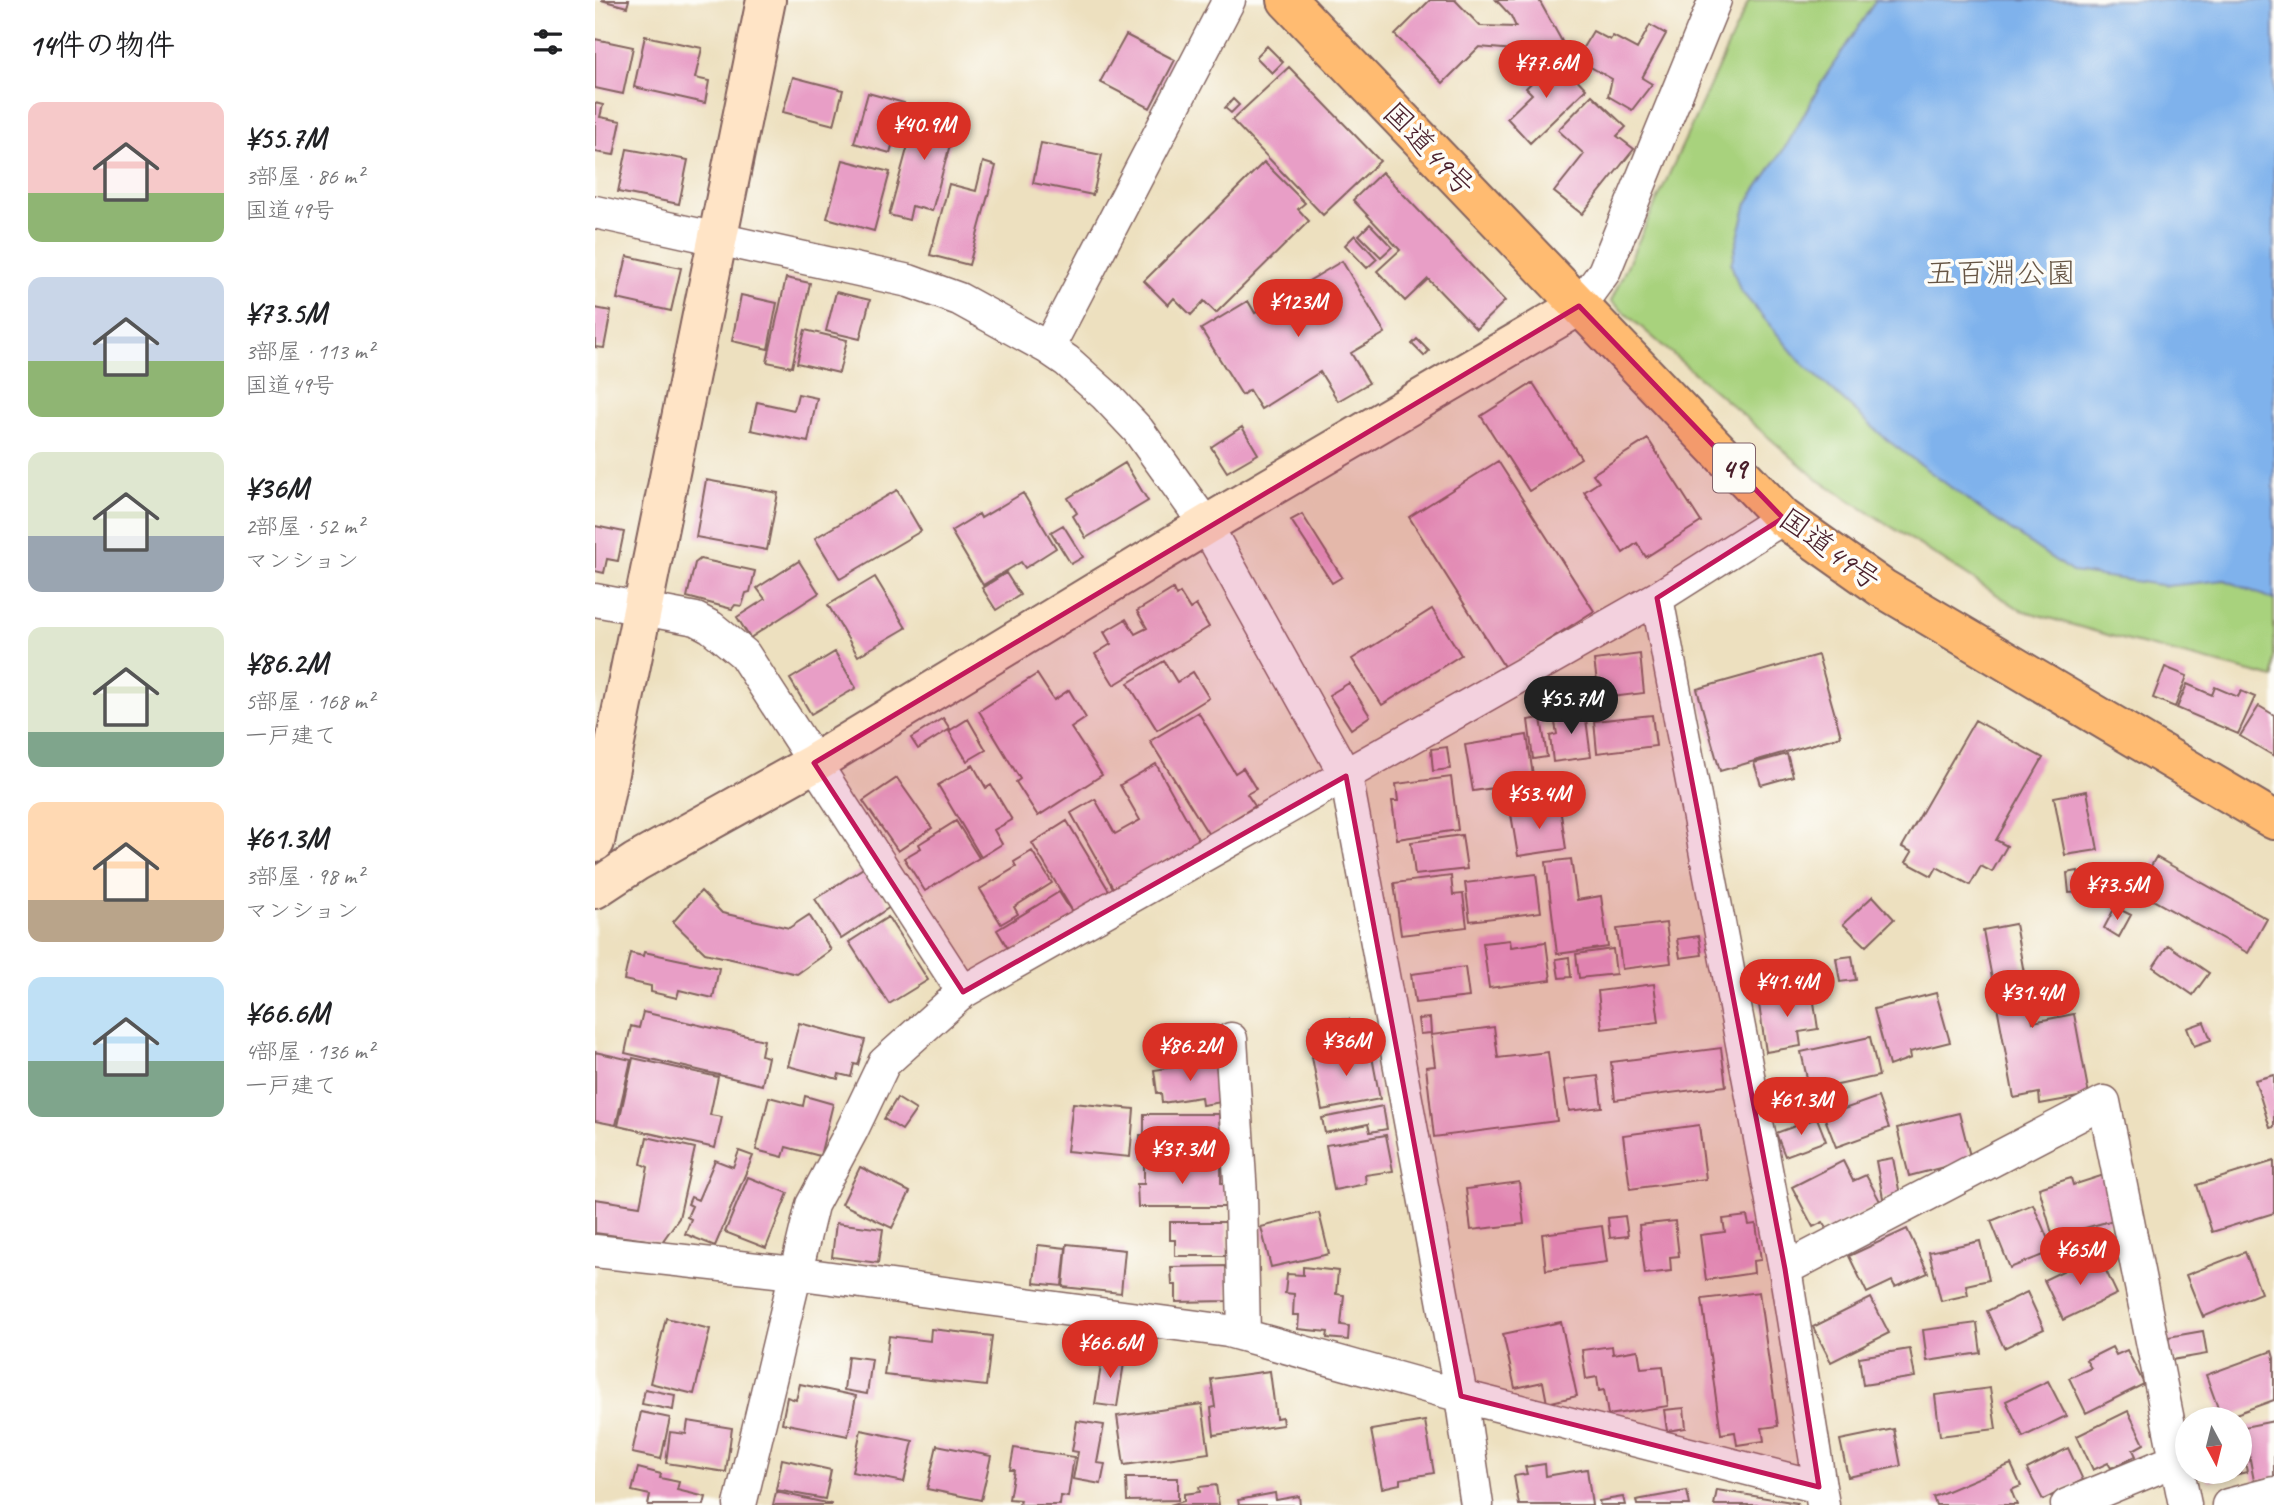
<!DOCTYPE html>
<html lang="ja">
<meta charset="utf-8">
<style>
body{margin:0;font-family:Caveat,"Klee One",sans-serif;background:#f6f6f6;color:#202124;height:100vh;display:flex;flex-direction:column;font-size:26px;white-space:nowrap}
*{box-sizing:border-box;margin:0}
p{font-size:23px;color:#757577}
.icon{flex:none;width:38px;height:38px;fill:none;stroke:currentColor;stroke-width:2;stroke-linecap:round;stroke-linejoin:round}
.map{position:relative;flex:1;overflow:hidden}
.drawer{display:flex;flex-direction:column;background:#fff;width:595px}
.drawer>*{flex:none}
.needle{width:46px;rotate:173deg}
.tools{position:absolute;left:1580px;top:1407px;display:grid;gap:14px}
.tools a{display:grid;place-items:center;width:77px;height:77px;border-radius:50%;background:#fff;box-shadow:0 4px 10px #0003;font-size:35px}
.price{position:absolute;translate:-50% -60px;padding:0 16px;border-radius:24px;background:#d93025;color:#fff;font-size:23px;line-height:46px;filter:drop-shadow(0 2px 4px #0008)}
.price::after{content:'';position:absolute;left:50%;top:42px;width:21px;height:16px;margin-left:-10px;background:inherit;clip-path:polygon(0 0,100% 0,50% 100%)}
.price.selected{background:#222;color:#fff}
ul{padding:0;list-style:none}
li{display:flex;align-items:center;gap:21px;height:175px;padding:0 28px}
li span{display:grid;place-items:center;flex:none;width:196px;height:140px;border-radius:14px;color:#555}
li>.icon{margin-inline-start:auto}
span .icon{width:84px;height:84px;fill:#fffc;stroke-width:1}
li b{font-size:30px}
h2{display:flex;justify-content:space-between;align-items:center;height:84px;padding:0 28px;font-size:30px}
main{display:flex;flex:1;min-height:0}
.map>svg:first-child{display:block}
.green{fill:#a8d27d;stroke:#797854;stroke-width:2}
.water{fill:#7fb2ec;stroke:#64688c;stroke-width:2}
.building{fill:#e89ec6}
.lines{fill:none;stroke-linecap:round;stroke-linejoin:round}
.street-casing{stroke:#83635f;stroke-width:35}
.secondary-casing{stroke:#83635f;stroke-width:42}
.highway-casing{stroke:#83635f;stroke-width:42}
.street{stroke:#fff;stroke-width:32}
.secondary{stroke:#ffe4c6;stroke-width:38}
.highway{stroke:#ffbb71;stroke-width:38}
.marked{fill:#c2185b;fill-opacity:0.2;stroke:#c2185b;stroke-width:5;stroke-linejoin:round}
.labels{text-anchor:middle;dominant-baseline:central;stroke-width:7;stroke-linejoin:round;paint-order:stroke}
.shield{fill:#fdfcf7;stroke:#806168;stroke-width:2}
.shield-label{font-size:28px;font-weight:bold;fill:#4a1f2b}
.street-label{font-size:30px;fill:#4a1f2b;stroke:#fdfcf7}
.park-label{font-size:30px;fill:#654;stroke:#fdfcf7}
</style>
<main>
<section class="drawer">
<h2>14件の物件<svg class="icon" aria-label="filters" viewBox="0 0 24 24"><path d="M4 7h16M4 17h16"/><circle cx="9" cy="7" r="2"/><circle cx="15" cy="17" r="2"/></svg></h2>
<ul>
<li><span style="background:linear-gradient(#f6c9c9 65%,#8fb573 0)"><svg class="icon" aria-label="home" viewBox="0 0 24 24"><path d="M3 11l9-7 9 7M6 9v11h12V9"/></svg></span><div><b>¥55.7M</b><p>3部屋 · 86 m²</p><p>国道49号</p></div></li>
<li><span style="background:linear-gradient(#c9d6e8 60%,#8fb573 0)"><svg class="icon" aria-label="home" viewBox="0 0 24 24"><path d="M3 11l9-7 9 7M6 9v11h12V9"/></svg></span><div><b>¥73.5M</b><p>3部屋 · 113 m²</p><p>国道49号</p></div></li>
<li><span style="background:linear-gradient(#dfe7d0 60%,#9aa5b1 0)"><svg class="icon" aria-label="home" viewBox="0 0 24 24"><path d="M3 11l9-7 9 7M6 9v11h12V9"/></svg></span><div><b>¥36M</b><p>2部屋 · 52 m²</p><p>マンション</p></div></li>
<li><span style="background:linear-gradient(#dfe7d0 75%,#7fa58c 0)"><svg class="icon" aria-label="home" viewBox="0 0 24 24"><path d="M3 11l9-7 9 7M6 9v11h12V9"/></svg></span><div><b>¥86.2M</b><p>5部屋 · 168 m²</p><p>一戸建て</p></div></li>
<li><span style="background:linear-gradient(#ffd9b3 70%,#b9a48a 0)"><svg class="icon" aria-label="home" viewBox="0 0 24 24"><path d="M3 11l9-7 9 7M6 9v11h12V9"/></svg></span><div><b>¥61.3M</b><p>3部屋 · 98 m²</p><p>マンション</p></div></li>
<li><span style="background:linear-gradient(#bfe0f5 60%,#7fa58c 0)"><svg class="icon" aria-label="home" viewBox="0 0 24 24"><path d="M3 11l9-7 9 7M6 9v11h12V9"/></svg></span><div><b>¥66.6M</b><p>4部屋 · 136 m²</p><p>一戸建て</p></div></li>
</ul>
</section>
<div class="map">
<svg width="1679" height="1505" viewBox="0 0 1679 1505">
<rect width="100%" height="100%" fill="#fdfcf7"/>
<filter id="ink" filterUnits="userSpaceOnUse"><feTurbulence type="fractalNoise" baseFrequency=".0143" numOctaves="2"/><feDisplacementMap in="SourceGraphic" scale="14" xChannelSelector="R" yChannelSelector="G"/><feConvolveMatrix kernelMatrix="1 2 1 2 8 2 1 2 1" color-interpolation-filters="sRGB"/></filter>
<filter id="wash" filterUnits="userSpaceOnUse"><feTurbulence type="fractalNoise" baseFrequency=".00686" numOctaves="4" result="noise"/><feDisplacementMap in="SourceGraphic" scale="28" xChannelSelector="R" yChannelSelector="G"/><feGaussianBlur stdDeviation="1.57" result="paint"/><feColorMatrix in="noise" values="0 0 0 0 0 0 0 0 0 0 0 0 0 0 0 0 0 1.4 0 .05"/><feComposite in="paint" operator="in"/></filter>
<g filter="url(#wash)">
<rect width="100%" height="100%" fill="#ede0bf"/>
<path class="green" d="M1154 0H1679V678L1530 640 1426 610 1222 479 1016 301Z"/>
<path class="water" d="M1281 0H1679V600L1630 580 1572 586 1477 572 1389 512 1292 440 1205 361 1145 290 1136 264 1152 203 1193 143 1228 80Z"/>
<g id="blocks">
<path class="building" d="M6 0H34L32 7Z
M835 0H860L885 26 921 27 916 16 901 0H944L969 45 935 71 920 50 884 47 848 83 800 35Z
M1055 25 1071 34 1047 78 1057 84 1037 110 1013 96 1017 79 981 59 998 31 1015 40 1018 36 1042 49Z
M531 35 580 60 555 108 505 82Z
M50 36 107 48 100 78 114 81 110 103 39 87Z
M0 39 38 47 28 94 0 88Z
M672 46 688 62 677 73 661 57Z
M962 58 991 89 935 143 912 118 937 94 931 88Z
M694 67 785 161 728 215 637 120Z
M198 77 248 90 239 125 188 112Z
M273 93 309 103 295 153 259 143Z
M997 95 1031 127 1022 136 1039 149 987 214 959 192 989 154 963 130Z
M638 99 644 105 636 113 630 108Z
M0 103 8 105 5 117 26 121 19 155 0 152Z
M324 105 363 115 337 211 317 206 314 220 294 215Z
M446 143 507 155 498 195 438 183Z
M32 149 93 160 84 204 23 192Z
M248 160 295 172 279 231 232 218Z
M388 162 401 166 374 265 335 255 354 184 381 191Z
M669 162 710 203 703 209 714 221 621 313 609 301 596 315 579 298 573 305 549 281Z
M787 172 910 301 881 329 833 279 810 301 782 271 805 250 758 200Z
M775 224 797 247 786 257 764 235Z
M760 235 782 259 772 268 750 245Z
M32 256 86 268 76 311 22 299Z
M747 261 790 333 756 353 774 383 743 401 725 372 666 409 654 390 647 395 606 329 653 301 660 313Z
M191 278 215 283 197 367 172 362Z
M241 292 275 300 265 339 231 331Z
M146 295 182 303 173 349 137 341Z
M0 308 16 311 9 348 0 347Z
M210 330 252 340 244 373 202 363Z
M822 339 834 351 829 356 817 344Z
M938 383 986 458 934 491 886 416Z
M203 394 222 398 213 442 156 430 162 402 199 410Z
M647 427 663 454 632 472 616 447Z
M1053 439 1106 522 1051 557 1042 543 1028 553 989 492 1004 482 998 474Z
M903 461 999 611 910 668 814 517Z
M530 463 553 501 491 538 478 516 482 513 473 498Z
M111 480 183 493 172 550 101 537Z
M302 490 326 531 245 579 220 538Z
M428 493 461 548 430 568 426 562 388 585 356 531 384 514 386 518Z
M707 514 747 577 737 583 696 520Z
M468 525 488 557 476 564 456 532Z
M0 526 29 532 23 561 12 559 9 573 0 571Z
M105 559 160 571 155 592 151 593 147 606 140 605 137 609 92 597 100 563Z
M204 561 224 593 155 638 142 617 170 599 162 588Z
M411 573 425 595 401 610 387 588Z
M280 577 311 628 263 656 233 605Z
M578 589 581 596 585 593 595 609 601 605 614 627 519 685 500 654 516 644 509 632 531 619 540 634 552 628 542 611Z
M837 609 866 655 787 705 757 659Z
M240 652 261 688 216 714 195 679Z
M1045 654 1049 693 1016 697 1017 700 993 703 990 684 1002 682 999 660Z
M1223 655 1246 736 1125 771 1102 689Z
M569 661 582 682 598 672 614 698 562 730 533 683Z
M1570 667 1592 676 1580 707 1558 698Z
M442 674 459 700 474 690 491 718 476 728 507 775 443 816 421 782 425 779 384 711Z
M754 683 775 716 756 729 734 695Z
M1592 684 1617 695 1620 687 1643 697 1646 691 1660 697 1643 734 1582 708Z
M989 704 996 757 958 762 955 736 962 734 959 717 974 714 973 707Z
M1664 706 1679 715V756L1645 736Z
M603 712 640 773 648 768 661 789 652 794 660 806 614 835 555 741Z
M1057 715 1061 746 1002 753 999 721Z
M348 718 355 729 323 749 316 738Z
M946 718 952 757 938 759 933 720Z
M373 719 391 750 372 761 354 731Z
M1380 720 1448 758 1401 840 1412 846 1397 872 1386 866 1375 885 1342 867 1337 876 1311 862 1317 852 1307 847Z
M932 735 939 782 878 791 870 745Z
M852 747 855 769 838 771 836 749Z
M1192 754 1198 776 1166 785 1159 763Z
M561 764 607 846 577 862 574 856 556 867 558 871 538 884 535 879 518 888 476 813 500 799 520 834 545 820 525 785Z
M378 765 391 788 396 785 417 820 399 830 407 844 386 857 343 785Z
M856 777 863 830 802 839 797 801H803L801 784Z
M302 778 337 828 303 851 268 801Z
M1492 791 1503 850 1470 855 1459 797Z
M965 807 971 849 923 856 916 814Z
M361 821 384 858 330 891 309 858 326 848 324 844Z
M472 821 516 894 480 915 437 843Z
M867 835 872 869 820 875 816 842Z
M437 851 457 883 419 907 423 914 406 924 385 889 421 867 419 862Z
M1561 857 1672 919 1653 953 1542 891Z
M976 859 982 900 1006 896 1013 947 962 954 951 862Z
M270 867 295 907 246 939 220 899Z
M1483 871 1486 892 1474 893 1472 873Z
M941 874 946 912 875 921 870 883Z
M856 876 858 895 868 894 872 927 806 935 799 883Z
M106 891 127 913 194 928 214 915 236 950 202 974 110 953 78 922Z
M464 892 480 917 415 952 402 930Z
M1278 896 1299 919 1271 946 1248 924Z
M1520 907 1536 915 1524 937 1509 928Z
M293 917 333 980 294 1004 254 942Z
M1071 923 1076 963 1027 969 1022 929Z
M1420 924 1438 1022 1479 1014 1494 1095 1445 1104 1444 1093 1419 1098 1388 930Z
M1104 936 1107 955 1085 958 1082 939Z
M915 940 916 947 951 942 956 980 894 988 888 943Z
M1573 945 1614 973 1598 995 1558 967Z
M1018 949 1021 974 984 978 981 954Z
M49 952 124 968 118 998 84 990 82 998 56 992V986L29 980 35 953 48 956Z
M1257 956 1261 980 1245 982 1241 958Z
M974 957 976 977 964 978 961 959Z
M870 967 874 997 820 1003 816 974Z
M1059 984 1064 1022 1007 1029 1003 991Z
M1217 989 1223 1029 1204 1032 1206 1046 1171 1052 1163 998Z
M1341 993 1355 1042 1315 1052 1316 1058 1294 1066 1279 1009Z
M48 1012 169 1040 166 1055 173 1057 167 1085 30 1053 36 1026 44 1028Z
M835 1018 836 1033 825 1034 823 1019Z
M754 1019 756 1034 735 1036 733 1021Z
M1609 1022 1616 1040 1599 1046 1592 1028Z
M204 1023 270 1040 263 1065 259 1064 256 1077 244 1074 243 1079 193 1066Z
M716 1026H730V1047H715Z
M899 1027 903 1058 953 1052 962 1121 839 1137 831 1067 840 1066 836 1035Z
M1275 1037 1284 1076 1215 1091 1206 1052Z
M775 1046 785 1099 727 1110 717 1057Z
M1126 1048 1131 1086 1020 1100 1016 1062Z
M0 1052 36 1060 21 1125 0 1121Z
M38 1058 123 1077 115 1115 127 1117 120 1148 23 1126Z
M622 1061 627 1102 607 1105 606 1097 567 1103 566 1093H562L559 1070Z
M1679 1075V1127L1675 1128 1660 1080Z
M1003 1076 1007 1107 974 1111 969 1080Z
M210 1096 238 1104 225 1156 191 1147 188 1157 161 1150 174 1097 208 1106Z
M1283 1097 1294 1128 1241 1147 1229 1116Z
M302 1098 321 1110 307 1130 289 1119Z
M478 1103 539 1109 535 1157 472 1151Z
M788 1106 792 1129 775 1132 773 1124 730 1133 727 1118Z
M1364 1113 1376 1160 1314 1176 1302 1128Z
M549 1114H624L625 1133H630V1158L544 1159 545 1135H549Z
M1222 1118 1231 1141 1190 1156 1181 1133Z
M1104 1125 1111 1179 1035 1189 1028 1135Z
M791 1135 798 1171 770 1175 771 1184 739 1190 731 1145Z
M52 1137 100 1148 84 1218 67 1242 0 1233V1199L45 1206 53 1167 46 1164Z
M144 1151 158 1156 120 1246 90 1234 96 1219 92 1217 97 1206 93 1204 96 1197 103 1200 120 1160 138 1167Z
M1298 1158 1305 1195 1288 1198 1281 1161Z
M1248 1161 1258 1181 1271 1175 1286 1203 1233 1230 1228 1222 1218 1227 1197 1187Z
M1679 1161V1213L1617 1232 1602 1185Z
M626 1163V1183H631V1207H543L542 1184H549V1164Z
M265 1167 315 1192 297 1228 247 1204Z
M1509 1175 1522 1219 1458 1237 1444 1188 1476 1178 1478 1185Z
M153 1177 193 1193 171 1248 130 1232Z
M924 1182 929 1224 876 1230 871 1189Z
M1438 1204 1458 1251 1415 1268 1396 1221Z
M724 1213 734 1254 676 1267 666 1227Z
M1030 1216 1033 1236 1015 1238 1013 1218Z
M1152 1216 1154 1225 1161 1224 1166 1260 1158 1261 1159 1273 1111 1280 1105 1235 1130 1232 1128 1219Z
M1080 1221 1084 1256 1075 1257 1076 1271 1050 1274 1044 1225Z
M575 1222H632V1256H580V1240H575Z
M241 1223 288 1229 283 1263 237 1257Z
M1007 1226 1012 1262 951 1270 947 1234Z
M1312 1229 1333 1273 1300 1287 1297 1281 1272 1293 1254 1256Z
M1385 1241 1394 1280 1371 1285 1373 1295 1346 1301 1334 1252Z
M472 1244 530 1250 526 1293 468 1287Z
M443 1245 471 1248 467 1286 439 1283Z
M1650 1252 1666 1293 1608 1317 1591 1275Z
M1503 1254 1522 1294 1468 1320 1449 1280Z
M633 1266V1301L581 1302V1285H577L576 1267Z
M708 1267 743 1271 741 1294 749 1295 746 1325 754 1326 753 1340 732 1338 733 1332 703 1329 704 1315H698L699 1294 690 1293 692 1274 708 1275Z
M1164 1292 1183 1426 1167 1428 1169 1441 1142 1445 1140 1432 1126 1434 1107 1299Z
M1432 1292 1449 1329 1409 1348 1392 1311Z
M1276 1298 1294 1333 1236 1362 1218 1327Z
M71 1318 115 1329 99 1394 55 1383Z
M966 1322 982 1396 952 1403 948 1382 920 1388 908 1334Z
M1382 1323 1386 1353 1332 1361 1328 1330Z
M336 1329 397 1336 391 1386 289 1375 294 1336 335 1341Z
M1608 1331 1612 1354 1577 1360 1573 1337Z
M1017 1346 1018 1354 1043 1350 1046 1368 1068 1366 1073 1406 1013 1415 1009 1390 1004 1391 1002 1377 991 1379 987 1350Z
M1517 1347 1521 1355 1532 1350 1549 1384 1491 1413 1474 1378 1496 1368 1491 1360Z
M1315 1349 1320 1377 1268 1385 1264 1357Z
M1677 1351 1679 1358V1400L1627 1419 1611 1375Z
M508 1353 530 1357 522 1407 500 1404Z
M253 1356 277 1359 272 1394 249 1390Z
M675 1371 681 1418 687 1417 688 1425 619 1435 616 1408 620 1407 616 1379Z
M1453 1381 1471 1416 1428 1437 1411 1401Z
M205 1384 261 1396 253 1436 187 1423 192 1397 201 1400Z
M1395 1388 1401 1429 1345 1436 1340 1395Z
M50 1389 80 1395 78 1410 47 1404Z
M607 1404 614 1453 529 1465 522 1416Z
M1089 1408 1091 1428 1072 1431 1069 1410Z
M1533 1411 1549 1444 1538 1450 1541 1456 1516 1468 1513 1463 1498 1470 1482 1436Z
M46 1412 75 1418 66 1459 37 1453Z
M93 1421 137 1428 131 1472 71 1463 75 1432 91 1434Z
M482 1421 509 1425 502 1463 510 1464 506 1484 478 1479 483 1452 477 1451Z
M830 1421 839 1473 805 1479V1484L787 1488 776 1430Z
M1679 1421V1477L1659 1481 1649 1427Z
M1299 1429 1306 1466 1253 1477 1245 1440Z
M266 1430 318 1441 309 1482 257 1472Z
M1646 1443 1652 1472 1613 1481 1611 1472H1645Z
M342 1445 396 1456 386 1500 332 1489Z
M419 1448 479 1457 473 1497 466 1496 465 1505H424L425 1500 414 1499 419 1470H415Z
M1473 1448 1488 1480 1448 1500 1432 1469Z
M187 1459 236 1470 230 1499 181 1490Z
M950 1464 951 1476 992 1469 997 1505H924L919 1476 932 1474 930 1467Z
M1416 1464 1426 1486 1416 1490 1422 1505H1341L1338 1497Z
M43 1468 66 1474 65 1478 84 1482 82 1490 111 1497 109 1505H53L55 1495 37 1491Z
M531 1478H583V1500L532 1501Z
M621 1485 624 1505H575L589 1501V1494L605 1492 604 1487Z
M1122 1490 1203 1503 1202 1505H1119Z
M1092 1491 1095 1505H1042L1041 1500Z
M181 1492 236 1504V1505H178Z
M680 1493 681 1500 704 1496 705 1505H644L643 1500Z
M1028 1497 1030 1505H1005L1004 1501Z"/>
</g>
</g>
<g filter="url(#ink)">
<use href="#blocks" fill-opacity="0" stroke="#83635f" stroke-width="2"/>
<g class="lines">
<g class="street-casing">
<path id="street" d="M0 212 314 281 364 299 453 348 472 361 510 395 543 430 611 525 751 776 866 1396 882 1505
M984 306 1009 272 1120 0
M453 348 634 0
M1062 598 1190 1269 1228 1505
M0 600 101 619 116 627 149 654 368 992
M636 1039 646 1195 649 1335
M0 1251 199 1273 633 1331 866 1396 1224 1487
M1190 1269 1509 1102 1590 1505
M145 1505 217 1205 257 1130 289 1063 368 992 1062 598 1188 518
M1472 1505 1581 1460
M1633 1505 1679 1493"/>
</g>
<g class="secondary-casing">
<path id="secondary" d="M0 842 171 0
M0 889 41 862 219 763 611 525 984 306"/>
</g>
<g class="highway-casing">
<path id="highway" d="M692 0 1188 518 1287 588 1679 820"/>
</g>
<use href="#street" class="street"/>
<use href="#secondary" class="secondary"/>
<use href="#highway" class="highway"/>
</g>
</g>
<path class="marked" d="M984 306 1188 518 1062 598 1190 1269 1224 1487 866 1396 751 776 368 992 219 763Z"/>
<g class="labels">
<rect class="shield" x="1118" y="443.5" width="42" height="49" rx="5"/>
<g class="shield-label">
<text x="1139" y="468">49</text>
</g>
<g class="street-label">
<text transform="translate(834 149) rotate(46)">国道49号</text>
<text transform="translate(1235 549) rotate(36)">国道49号</text>
</g>
<g class="park-label">
<text x="1406" y="273">五百淵公園</text>
</g>
</g>
</svg>
<div class="tools">
<a><svg class="needle" viewBox="-14 -14 28 28"><path d="M0-13l5 13h-10z" fill="#e53935"/><path d="M0 13l5-13h-10z" fill="#757577"/></svg></a>
</div>
<b class="price" style="left:951px;top:100px">¥77.6M</b>
<b class="price" style="left:329px;top:162px">¥40.9M</b>
<b class="price" style="left:703px;top:339px">¥123M</b>
<b class="price selected" style="left:976px;top:736px">¥55.7M</b>
<b class="price" style="left:944px;top:831px">¥53.4M</b>
<b class="price" style="left:1522px;top:922px">¥73.5M</b>
<b class="price" style="left:1192px;top:1019px">¥41.4M</b>
<b class="price" style="left:1437px;top:1030px">¥31.4M</b>
<b class="price" style="left:751px;top:1078px">¥36M</b>
<b class="price" style="left:595px;top:1083px">¥86.2M</b>
<b class="price" style="left:1206px;top:1137px">¥61.3M</b>
<b class="price" style="left:587px;top:1186px">¥37.3M</b>
<b class="price" style="left:1485px;top:1287px">¥65M</b>
<b class="price" style="left:515px;top:1380px">¥66.6M</b>
</div>
</main>
